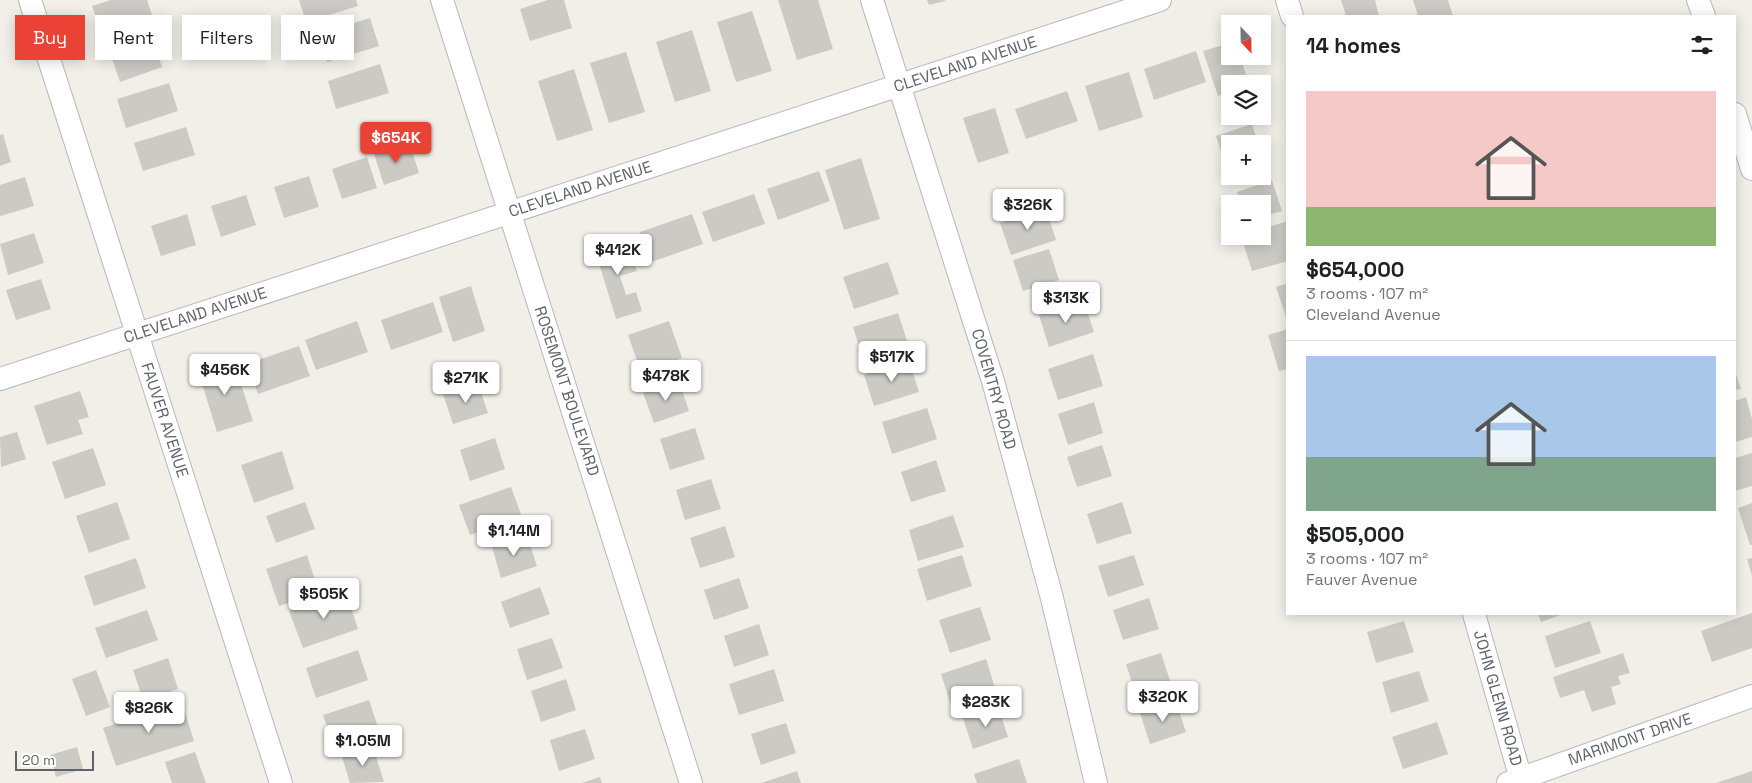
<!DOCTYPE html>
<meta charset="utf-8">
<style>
body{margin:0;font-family:"Space Grotesk",sans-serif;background:#f6f6f6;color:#202124;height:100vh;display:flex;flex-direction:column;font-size:19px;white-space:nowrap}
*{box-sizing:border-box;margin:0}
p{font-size:16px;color:#757577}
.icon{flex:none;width:28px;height:28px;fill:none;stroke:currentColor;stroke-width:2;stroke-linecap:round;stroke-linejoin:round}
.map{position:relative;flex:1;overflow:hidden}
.side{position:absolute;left:1286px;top:15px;width:450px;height:600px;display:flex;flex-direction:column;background:#fff;border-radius:0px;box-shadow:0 2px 12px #0003}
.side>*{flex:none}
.hud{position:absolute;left:15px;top:15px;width:475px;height:45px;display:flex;gap:10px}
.needle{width:32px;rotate:158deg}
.fabs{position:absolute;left:1221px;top:15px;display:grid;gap:10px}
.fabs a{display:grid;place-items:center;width:50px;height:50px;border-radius:0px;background:#fff;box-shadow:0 2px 12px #0003;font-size:25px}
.scale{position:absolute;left:15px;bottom:12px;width:79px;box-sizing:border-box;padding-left:5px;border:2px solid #5f6368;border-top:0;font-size:14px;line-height:18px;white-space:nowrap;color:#5f6368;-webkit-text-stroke:4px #fff;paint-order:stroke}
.price{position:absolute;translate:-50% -42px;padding:0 11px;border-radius:5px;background:#fff;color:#222;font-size:16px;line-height:32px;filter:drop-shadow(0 1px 2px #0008)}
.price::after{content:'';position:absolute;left:50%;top:30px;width:15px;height:11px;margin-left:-8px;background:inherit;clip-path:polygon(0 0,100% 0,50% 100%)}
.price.on{background:#ea4335;color:#fff}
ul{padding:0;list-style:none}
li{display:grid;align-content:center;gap:10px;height:265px;padding:0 20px}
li+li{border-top:1px solid #e0e0e0}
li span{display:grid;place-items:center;height:155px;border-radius:0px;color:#555}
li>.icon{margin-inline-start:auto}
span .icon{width:90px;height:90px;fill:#fffc;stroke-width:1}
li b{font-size:21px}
h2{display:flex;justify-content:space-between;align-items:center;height:60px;padding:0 20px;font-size:21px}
.pill{padding:0 18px;border-radius:0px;background:#fff;box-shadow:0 2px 12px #0003;font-size:18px;line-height:45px}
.pill.on{background:#ea4335;color:#fff}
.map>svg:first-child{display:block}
.building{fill:#cccac5}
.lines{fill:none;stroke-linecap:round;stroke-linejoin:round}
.street-casing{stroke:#b5b8bc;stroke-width:24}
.street{stroke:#fff;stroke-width:22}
.labels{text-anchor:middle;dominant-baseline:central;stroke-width:4;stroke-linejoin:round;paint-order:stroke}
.street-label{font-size:16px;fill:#5f6368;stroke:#fff}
</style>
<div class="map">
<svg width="1752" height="783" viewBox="0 0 1752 783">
<rect width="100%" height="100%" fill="#f1efe8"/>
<path class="building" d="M111 0H147L153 18 101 34 92 6Z
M299 0H356L358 6 306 22Z
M548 0H564L572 28 530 41 520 9Z
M778 0H818L833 49 797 60Z
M927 0H945V1L929 5Z
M1341 0H1375L1379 16H1346Z
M1413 0H1448L1453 16H1418Z
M752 11 772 71 736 82 717 22Z
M370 18 379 46 327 62 318 34Z
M692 30 711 91 675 102 656 42Z
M151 36 162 67 120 82 109 50Z
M1230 43V56H1240L1249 84H1230V92L1218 96 1203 51Z
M1196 51 1206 82 1154 100 1144 69Z
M626 52 645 112 609 123 590 63Z
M380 64 389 93 336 109 328 81Z
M574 69 593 130 557 141 538 81Z
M1129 72 1143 117 1099 131 1085 86Z
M169 83 178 111 126 128 117 99Z
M1067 91 1078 121 1026 139 1015 109Z
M995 108 1009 153 978 163 963 118Z
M1252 124 1258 144H1230V165L1226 166 1216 136Z
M186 127 195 155 143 171 134 143Z
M3 134 11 162 0 166V135Z
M409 142 419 173 384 185 374 154Z
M367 157 377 188 342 199 332 169Z
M861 158 880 219 844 230 825 170Z
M819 171 830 201 778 220 767 189Z
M309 176 319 207 284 218 274 187Z
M25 177 34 206 0 216V185Z
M1272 180 1282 211 1262 217V204H1241L1237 192Z
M754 194 765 224 713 242 702 212Z
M246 195 256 225 221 237 211 206Z
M1046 208 1056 240 1011 255 1000 223Z
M187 214 196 245 161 256 151 226Z
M692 214 703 244 651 262 640 232Z
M1288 221V261L1252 271 1241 236H1262V229Z
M34 233 44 263 8 275 0 244Z
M626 237 637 271 620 276 626 295 636 292 642 311 616 319 594 247Z
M1049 249 1059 280 1023 291 1013 260Z
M888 262 899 294 854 309 843 277Z
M41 279 51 309 16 320 6 290Z
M1288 283V320H1287L1276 287Z
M471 286 485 331 453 342 439 297Z
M1084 301 1094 332 1049 347 1039 315Z
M433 302 443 332 391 350 381 320Z
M898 313 908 344 863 359 853 327Z
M357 321 368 352 316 370 305 340Z
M669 321 682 358 641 372 628 335Z
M1288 329V369L1279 371 1268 335Z
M299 346 310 376 258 394 247 364Z
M1093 354 1103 386 1058 400 1048 369Z
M233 360 253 421 217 432 198 371Z
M909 360 919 392 874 406 864 375Z
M1735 371 1741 389 1735 390Z
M679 381 689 411 654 423 643 393Z
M478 383 488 413 453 424 443 394Z
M80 391 89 417 78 420 83 434 47 445 34 406Z
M1746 397 1752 419V437L1735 442V401Z
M1094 402 1103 433 1068 445 1058 414Z
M927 408 937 439 892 454 882 422Z
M695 428 705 459 670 470 660 439Z
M17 432 26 459 1 467 0 437Z
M495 438 505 469 470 481 460 450Z
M1102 445 1112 476 1077 487 1067 457Z
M93 448 106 485 65 499 52 462Z
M282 451 294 489 254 503 241 465Z
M1752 453V486L1735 491V458Z
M936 460 946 491 911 502 901 472Z
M711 479 721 509 685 520 676 490Z
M511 487 522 517 470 535 459 505Z
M117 502 130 539 89 553 76 516Z
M305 502 315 529 276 543 266 516Z
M1122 502 1132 533 1097 544 1087 514Z
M1752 503V545H1750L1738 508Z
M953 515 964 547 918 561 909 530Z
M725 526 735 557 700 568 690 538Z
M527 536 537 566 501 578 492 547Z
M307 555 319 593 279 606 266 569Z
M962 555 972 586 927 601 917 569Z
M1134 555 1144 585 1108 597 1098 566Z
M136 558 146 588 94 606 84 576Z
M1752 558V576L1747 559Z
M739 578 749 608 714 620 704 590Z
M540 587 550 614 510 628 501 602Z
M346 592 358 629 303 648 289 611Z
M1149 598 1159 629 1123 640 1113 610Z
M980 607 991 640 950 653 939 620Z
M147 610 158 640 106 658 95 628Z
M1752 613V648L1712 662 1701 631Z
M1538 614H1563L1541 622Z
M1404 621 1414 652 1376 663 1367 632Z
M1590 621 1601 653 1555 668 1545 636Z
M759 624 769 655 734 667 724 636Z
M552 638 563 668 527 680 517 649Z
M358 650 368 680 316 698 306 668Z
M1161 653 1171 684 1136 695 1126 664Z
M1623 653 1630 673 1618 676 1621 684 1611 687 1616 704 1592 712 1584 690 1560 698 1553 677Z
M168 658 178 689 143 700 133 670Z
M986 659 996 691 951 705 941 674Z
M774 669 784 701 739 715 729 684Z
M96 670 110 707 86 716 72 679Z
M1419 671 1429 701 1391 713 1382 682Z
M566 679 576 710 541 722 531 691Z
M369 700 379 730 333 745 323 715Z
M1176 702 1186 732 1150 744 1140 713Z
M182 703 194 741 116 766 103 728Z
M998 706 1008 737 973 749 963 718Z
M1437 722 1448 754 1403 769 1392 737Z
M786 723 796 753 761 765 751 734Z
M585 729 595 759 559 771 550 740Z
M77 747 83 769 56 777 50 755Z
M373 747 384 782 350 783 342 757Z
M195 752 206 783H172L165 762Z
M1019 759 1027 783H977L974 774Z
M797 771 801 783H761Z
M1752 771V783H1716Z
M600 777 602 783H582Z"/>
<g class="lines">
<g class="street-casing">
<path id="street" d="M30 0 281 783
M442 0 691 783
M872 0 993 381 1052 598 1096 783
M1287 0 1292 16
M1698 0 1704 16
M1735 114 1752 169
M0 379 1160 0
M1474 614 1522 783
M1508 783 1752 696"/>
</g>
<use href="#street" class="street"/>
</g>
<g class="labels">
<g class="street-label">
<text transform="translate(965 64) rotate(-18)">CLEVELAND AVENUE</text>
<text transform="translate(580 189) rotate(-18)">CLEVELAND AVENUE</text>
<text transform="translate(195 315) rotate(-18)">CLEVELAND AVENUE</text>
<text transform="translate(994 389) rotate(74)">COVENTRY ROAD</text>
<text transform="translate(567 391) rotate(72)">ROSEMONT BOULEVARD</text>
<text transform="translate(165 420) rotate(72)">FAUVER AVENUE</text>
<text transform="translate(1498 698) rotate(74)">JOHN GLENN ROAD</text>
<text transform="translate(1630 739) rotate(-19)">MARIMONT DRIVE</text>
</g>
</g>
</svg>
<div class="fabs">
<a><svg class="needle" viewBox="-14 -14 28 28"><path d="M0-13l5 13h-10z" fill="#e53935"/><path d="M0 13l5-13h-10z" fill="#757577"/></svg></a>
<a><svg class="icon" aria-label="layers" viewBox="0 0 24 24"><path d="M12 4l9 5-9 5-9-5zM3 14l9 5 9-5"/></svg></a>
<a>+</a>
<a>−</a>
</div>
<div class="scale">20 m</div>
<b class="price on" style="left:396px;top:164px">$654K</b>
<b class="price" style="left:1028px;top:231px">$326K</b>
<b class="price" style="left:618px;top:276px">$412K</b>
<b class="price" style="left:1066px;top:324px">$313K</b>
<b class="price" style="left:892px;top:383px">$517K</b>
<b class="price" style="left:225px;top:396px">$456K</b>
<b class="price" style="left:666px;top:402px">$478K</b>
<b class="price" style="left:466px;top:404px">$271K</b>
<b class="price" style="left:514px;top:557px">$1.14M</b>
<b class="price" style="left:324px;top:620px">$505K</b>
<b class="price" style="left:1163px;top:723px">$320K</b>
<b class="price" style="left:986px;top:728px">$283K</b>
<b class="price" style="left:149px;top:734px">$826K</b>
<b class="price" style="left:363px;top:767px">$1.05M</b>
<div class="hud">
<a class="pill on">Buy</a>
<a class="pill">Rent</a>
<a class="pill">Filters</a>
<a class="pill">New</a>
</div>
<section class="side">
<h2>14 homes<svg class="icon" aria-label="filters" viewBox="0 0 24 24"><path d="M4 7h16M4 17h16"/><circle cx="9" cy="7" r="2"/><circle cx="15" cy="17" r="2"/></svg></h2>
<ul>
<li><span style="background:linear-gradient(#f6c9c9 75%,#8fb573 0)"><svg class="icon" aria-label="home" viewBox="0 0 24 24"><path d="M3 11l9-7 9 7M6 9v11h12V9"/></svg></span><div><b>$654,000</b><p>3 rooms · 107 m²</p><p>Cleveland Avenue</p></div></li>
<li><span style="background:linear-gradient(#a9c7e8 65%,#7fa58c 0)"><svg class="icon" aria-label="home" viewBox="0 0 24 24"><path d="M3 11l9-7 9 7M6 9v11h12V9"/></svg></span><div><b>$505,000</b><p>3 rooms · 107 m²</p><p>Fauver Avenue</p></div></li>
</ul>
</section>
</div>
